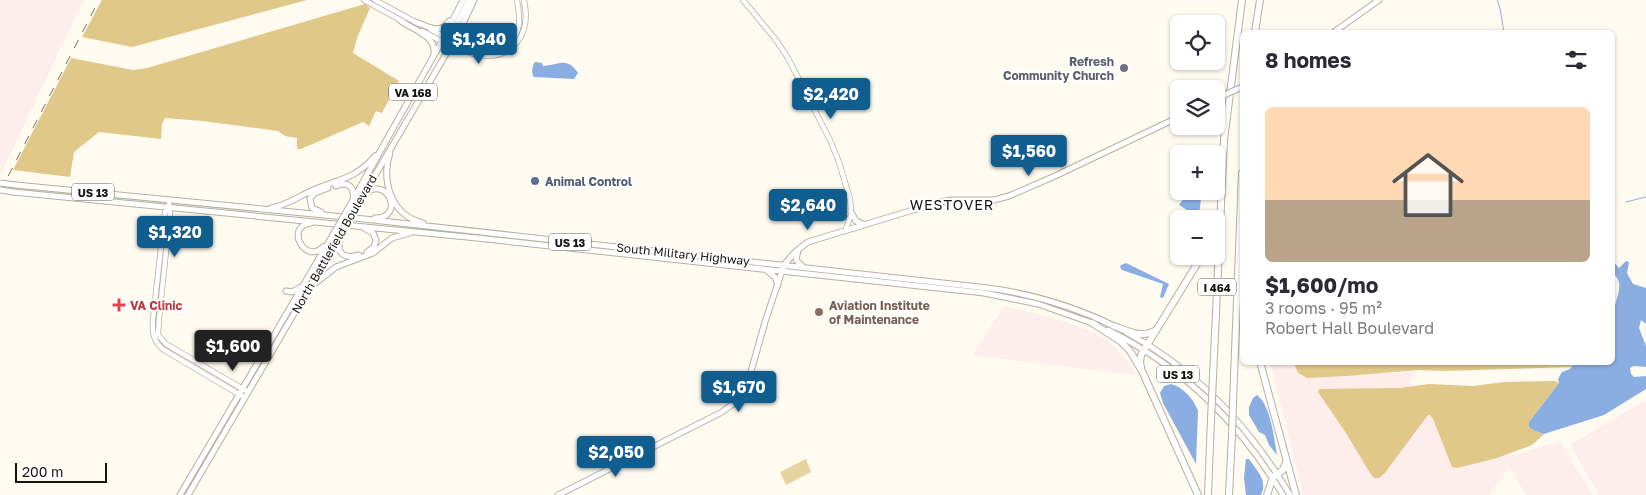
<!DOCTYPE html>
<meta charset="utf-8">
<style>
body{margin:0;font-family:"Golos Text",sans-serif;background:#f7f7f7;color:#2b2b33;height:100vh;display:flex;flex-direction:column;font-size:19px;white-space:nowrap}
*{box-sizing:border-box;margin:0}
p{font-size:16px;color:#7c7c81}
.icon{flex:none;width:28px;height:28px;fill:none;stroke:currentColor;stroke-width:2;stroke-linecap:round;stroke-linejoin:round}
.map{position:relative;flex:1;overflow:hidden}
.sheet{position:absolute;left:1240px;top:30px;width:375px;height:335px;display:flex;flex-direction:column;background:#fff;border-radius:8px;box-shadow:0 1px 4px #0004}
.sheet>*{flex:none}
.fabs{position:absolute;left:1170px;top:15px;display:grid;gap:10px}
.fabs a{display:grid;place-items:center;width:55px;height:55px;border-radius:8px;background:#fff;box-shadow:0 1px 4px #0004;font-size:25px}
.scale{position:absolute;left:15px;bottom:12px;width:92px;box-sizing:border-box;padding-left:5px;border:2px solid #16140e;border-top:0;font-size:14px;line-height:18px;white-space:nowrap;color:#16140e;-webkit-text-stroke:4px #fff;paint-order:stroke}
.price{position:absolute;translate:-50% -42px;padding:0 11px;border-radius:5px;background:#105d90;color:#fff;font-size:16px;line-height:32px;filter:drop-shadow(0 1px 2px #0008)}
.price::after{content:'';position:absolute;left:50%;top:30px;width:15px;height:11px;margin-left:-8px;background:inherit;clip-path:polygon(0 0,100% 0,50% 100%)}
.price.current{background:#222;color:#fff}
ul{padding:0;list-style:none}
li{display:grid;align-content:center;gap:10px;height:265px;padding:0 25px}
li span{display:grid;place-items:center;height:155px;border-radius:8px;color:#555}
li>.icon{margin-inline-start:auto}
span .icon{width:90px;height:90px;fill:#fffc;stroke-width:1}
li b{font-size:21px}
h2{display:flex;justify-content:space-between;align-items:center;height:60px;padding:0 25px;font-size:21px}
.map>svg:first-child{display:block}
.industrial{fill:#fdedeb}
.green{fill:#e7d39e}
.forest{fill:#e0c889}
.water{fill:#8baee2}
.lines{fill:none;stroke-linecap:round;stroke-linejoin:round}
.stream{stroke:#8baee2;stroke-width:1}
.tertiary-casing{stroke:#b7b0a0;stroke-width:6}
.secondary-casing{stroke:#b7b0a0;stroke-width:7}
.primary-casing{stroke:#b7b0a0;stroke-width:7}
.motorway-casing{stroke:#b7b0a0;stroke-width:8}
.tertiary{stroke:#fff;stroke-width:4.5}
.secondary{stroke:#fff;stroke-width:5}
.primary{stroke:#fff;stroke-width:5}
.motorway{stroke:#fff;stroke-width:6}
.rail{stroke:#77746c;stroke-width:1;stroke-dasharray:9 9;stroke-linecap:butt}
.secondary-bridge-casing{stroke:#b7b0a0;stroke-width:7;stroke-linecap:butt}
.primary-bridge-casing{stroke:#b7b0a0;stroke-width:7;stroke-linecap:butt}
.motorway-bridge-casing{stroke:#b7b0a0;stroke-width:8;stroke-linecap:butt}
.secondary-bridge{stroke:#fff;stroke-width:5}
.primary-bridge{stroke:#fff;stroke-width:5}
.motorway-bridge{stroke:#fff;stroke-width:6}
.worship-dot{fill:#6b7280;stroke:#fff;stroke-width:2}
.service-dot{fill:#5c6f8a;stroke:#fff;stroke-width:2}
.health-dot{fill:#e0444e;stroke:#fff;stroke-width:2}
.education-dot{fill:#8d6e63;stroke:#fff;stroke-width:2}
.labels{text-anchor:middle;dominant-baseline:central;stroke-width:4;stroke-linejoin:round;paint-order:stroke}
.shield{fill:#fff;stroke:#5c5a56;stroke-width:1}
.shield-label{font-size:11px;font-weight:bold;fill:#16140e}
.worship-label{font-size:12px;font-weight:bold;fill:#5b616d;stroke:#fff;text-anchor:end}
.service-label{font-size:12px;font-weight:bold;fill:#4e5e75;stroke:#fff;text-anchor:start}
.street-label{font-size:12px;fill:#16140e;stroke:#fff}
.health-label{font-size:12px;font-weight:bold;fill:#be3a42;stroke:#fff;text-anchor:start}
.education-label{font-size:12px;font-weight:bold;fill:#785e54;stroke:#fff;text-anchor:start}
.neighbourhood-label{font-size:14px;letter-spacing:1px;fill:#16140e;stroke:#fff}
</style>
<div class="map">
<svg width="1646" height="495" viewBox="0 0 1646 495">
<rect width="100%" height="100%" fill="#fffbf0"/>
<path class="industrial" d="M0 0H84L0 175Z
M1004 306 1063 321 1094 333 1107 340 1118 350 1128 362 1135 375 973 355Z
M1270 363H1297L1301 376 1417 372 1409 382 1510 456 1560 441 1592 495H1526L1509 467 1489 495H1303Z
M1646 400V495H1599L1570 445Z"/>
<path class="green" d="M806 459 811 472 786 485 780 472Z"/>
<path class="forest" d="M102 0H307L132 47 82 37Z
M365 4 370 8 357 38 353 53 399 81 382 113 376 111 369 126 363 122 301 149H297V138L285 136 278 131 202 121 165 118 162 124 161 139 99 132 74 152 70 177 13 170 71 58 133 70 147 68Z
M1294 363H1574L1571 367 1443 371 1419 370 1346 376 1307 378 1298 373Z
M1555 381 1559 383 1529 422 1535 431 1544 434 1532 445 1497 458 1457 468 1452 467 1433 419 1430 415H1428L1384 474 1379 478H1374L1370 473 1346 433 1318 392 1319 389 1400 388 1429 384 1473 386 1504 382Z"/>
<path class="water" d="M535 62 542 63 543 66C558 65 567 56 578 73L574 79 534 77C531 74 532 66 535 62Z
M1182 191H1202L1199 215H1195L1179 205 1184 198Z
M1613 261 1619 268 1626 261 1629 262 1627 273 1633 284 1646 288V324L1641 320 1639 328 1646 346V367L1634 366 1630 368 1631 374 1634 377 1646 376V389L1604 415 1544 434 1535 431 1529 427V422L1559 383 1558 379 1562 372 1570 369 1574 363 1612 362 1613 321 1615 317C1611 300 1628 287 1613 273Z
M1126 263 1169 284 1163 298 1160 297 1163 284 1122 270 1120 267 1121 265Z
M1171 384C1183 387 1194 399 1198 411L1196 464 1163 403 1160 393 1164 386Z
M1257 395C1271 405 1274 439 1277 455L1269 445 1265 435 1259 432 1249 415V407L1253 398Z
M1246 459H1249C1257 471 1268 480 1261 495H1246L1244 478Z"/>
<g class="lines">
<path class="stream" d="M1497 0C1501 6 1502 24 1504 32
M1626 202 1646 197"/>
<g class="tertiary-casing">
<path id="tertiary" d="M364 0 404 22
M375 0 419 24
M743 0 776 40 788 58 831 142 839 162 850 199 851 214 846 229
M430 29C443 36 456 44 469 48 490 54 516 48 519 24 520 16 518 8 517 0
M422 31C449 44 493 74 518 41 527 29 527 14 524 0
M169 200V208L170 213 159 319 158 335 166 344 248 392
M169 208 165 212 153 319C152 333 153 341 164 350L242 396"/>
</g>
<g class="secondary-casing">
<path id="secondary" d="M1334 32 1379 0
M1216 99 1222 96
M851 212 856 221 863 224
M558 495 722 412 737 401 748 382 765 322 784 265 795 252 808 242 939 202 952 200H994L1009 196 1055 176 1179 117"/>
</g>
<g class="primary-casing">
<path id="primary" d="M401 21C414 30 436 36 434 53
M416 22C428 27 441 35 449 21
M451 45 448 42 449 39 469 0
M390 152C381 182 391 215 423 223
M16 185 355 218 988 288C1033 294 1076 307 1116 327
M336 186C347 181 355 186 353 199
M13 192 477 238 984 293 1038 304 1095 324
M365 194C387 174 406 218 375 218
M349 207 442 41 463 0
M271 208C287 205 296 198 311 191 337 179 355 180 375 156
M356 208 460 30 474 0
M321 212 312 208 310 198 315 193 328 188
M311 223C284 226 305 265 323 247
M364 228 373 233 376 240 374 247 367 252
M339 239V250C344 258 351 257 359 255
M798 250 796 260 802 266
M766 270 775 277 778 285
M313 285 336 267 373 253 392 238 410 233
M286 291 292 292 301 287
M1108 330C1184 368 1239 422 1283 495
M1126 332C1196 370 1250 427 1290 495
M180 495 334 233
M188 495 341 233"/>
</g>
<g class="motorway-casing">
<path id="motorway" d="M1255 32 1260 0
M1092 323 1120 341 1130 351 1142 371 1198 495
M1114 326C1128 331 1142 339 1156 330
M1260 362 1296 495
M1141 367 1140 363 1141 355 1202 256
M1213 377 1224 140 1242 0
M1233 402 1242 173
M1208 495 1211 419
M1229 495 1232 435
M1267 495 1273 477 1283 470 1286 462"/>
</g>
<use href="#tertiary" class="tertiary"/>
<use href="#secondary" class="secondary"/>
<use href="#primary" class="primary"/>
<use href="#motorway" class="motorway"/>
<path class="rail" d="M0 192 99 0"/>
<g class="secondary-bridge-casing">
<path id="secondary-bridge" d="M1222 96 1242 87"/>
</g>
<g class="primary-bridge-casing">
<path id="primary-bridge" d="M0 183 16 185
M0 190 13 192
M334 233 349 207
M341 233 356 208"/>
</g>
<g class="motorway-bridge-casing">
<path id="motorway-bridge" d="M1211 419 1213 377
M1232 435 1233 402"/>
</g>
<use href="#secondary-bridge" class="secondary-bridge"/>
<use href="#primary-bridge" class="primary-bridge"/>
<use href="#motorway-bridge" class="motorway-bridge"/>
</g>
<circle class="worship-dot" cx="1124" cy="68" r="5"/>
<circle class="service-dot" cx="535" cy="181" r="5"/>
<path class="health-dot" d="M116.5 297.5h5v5h5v5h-5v5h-5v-5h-5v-5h5z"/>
<circle class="education-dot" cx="819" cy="312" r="5"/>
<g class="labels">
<g class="shield">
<rect x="389" y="83.5" width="48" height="17" rx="4"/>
<rect x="72" y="183.5" width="42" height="17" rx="4"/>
<rect x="549" y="233.5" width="42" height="17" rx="4"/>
<rect x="1198" y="278.5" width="38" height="17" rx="4"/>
<rect x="1157" y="365.5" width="42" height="17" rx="4"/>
</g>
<g class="shield-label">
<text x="413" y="92">VA 168</text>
<text x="93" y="192">US 13</text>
<text x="570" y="242">US 13</text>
<text x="1217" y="287">I 464</text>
<text x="1178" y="374">US 13</text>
</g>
<g class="worship-label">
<text x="1114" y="61">Refresh<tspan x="1114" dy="14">Community Church</tspan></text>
</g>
<g class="service-label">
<text x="545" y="181">Animal Control</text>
</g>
<g class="street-label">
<text transform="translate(334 244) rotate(-60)">North Battlefield Boulevard</text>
<text transform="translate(683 254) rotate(6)">South Military Highway</text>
</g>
<g class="health-label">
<text x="130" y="305">VA Clinic</text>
</g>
<g class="education-label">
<text x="829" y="305">Aviation Institute<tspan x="829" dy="14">of Maintenance</tspan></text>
</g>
<g class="neighbourhood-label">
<text x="952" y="204">WESTOVER</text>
</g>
</g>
</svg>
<div class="fabs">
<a><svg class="icon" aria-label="locate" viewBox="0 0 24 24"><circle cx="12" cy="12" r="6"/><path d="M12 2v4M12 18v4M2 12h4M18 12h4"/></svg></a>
<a><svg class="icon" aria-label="layers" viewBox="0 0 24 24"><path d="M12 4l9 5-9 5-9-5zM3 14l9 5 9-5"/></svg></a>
<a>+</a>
<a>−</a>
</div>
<div class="scale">200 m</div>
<b class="price" style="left:479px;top:65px">$1,340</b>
<b class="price" style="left:831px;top:120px">$2,420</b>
<b class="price" style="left:1029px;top:177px">$1,560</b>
<b class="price" style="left:808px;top:231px">$2,640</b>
<b class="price" style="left:175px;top:258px">$1,320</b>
<b class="price current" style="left:233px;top:372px">$1,600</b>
<b class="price" style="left:739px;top:413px">$1,670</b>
<b class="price" style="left:616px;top:478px">$2,050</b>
<section class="sheet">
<h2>8 homes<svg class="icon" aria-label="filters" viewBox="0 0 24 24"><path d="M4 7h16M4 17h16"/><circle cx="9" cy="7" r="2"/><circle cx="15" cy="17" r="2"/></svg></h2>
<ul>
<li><span style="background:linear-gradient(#ffd9b3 60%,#b9a48a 0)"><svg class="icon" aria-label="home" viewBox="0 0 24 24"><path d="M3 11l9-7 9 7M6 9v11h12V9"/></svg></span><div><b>$1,600/mo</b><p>3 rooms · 95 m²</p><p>Robert Hall Boulevard</p></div></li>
</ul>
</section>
</div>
